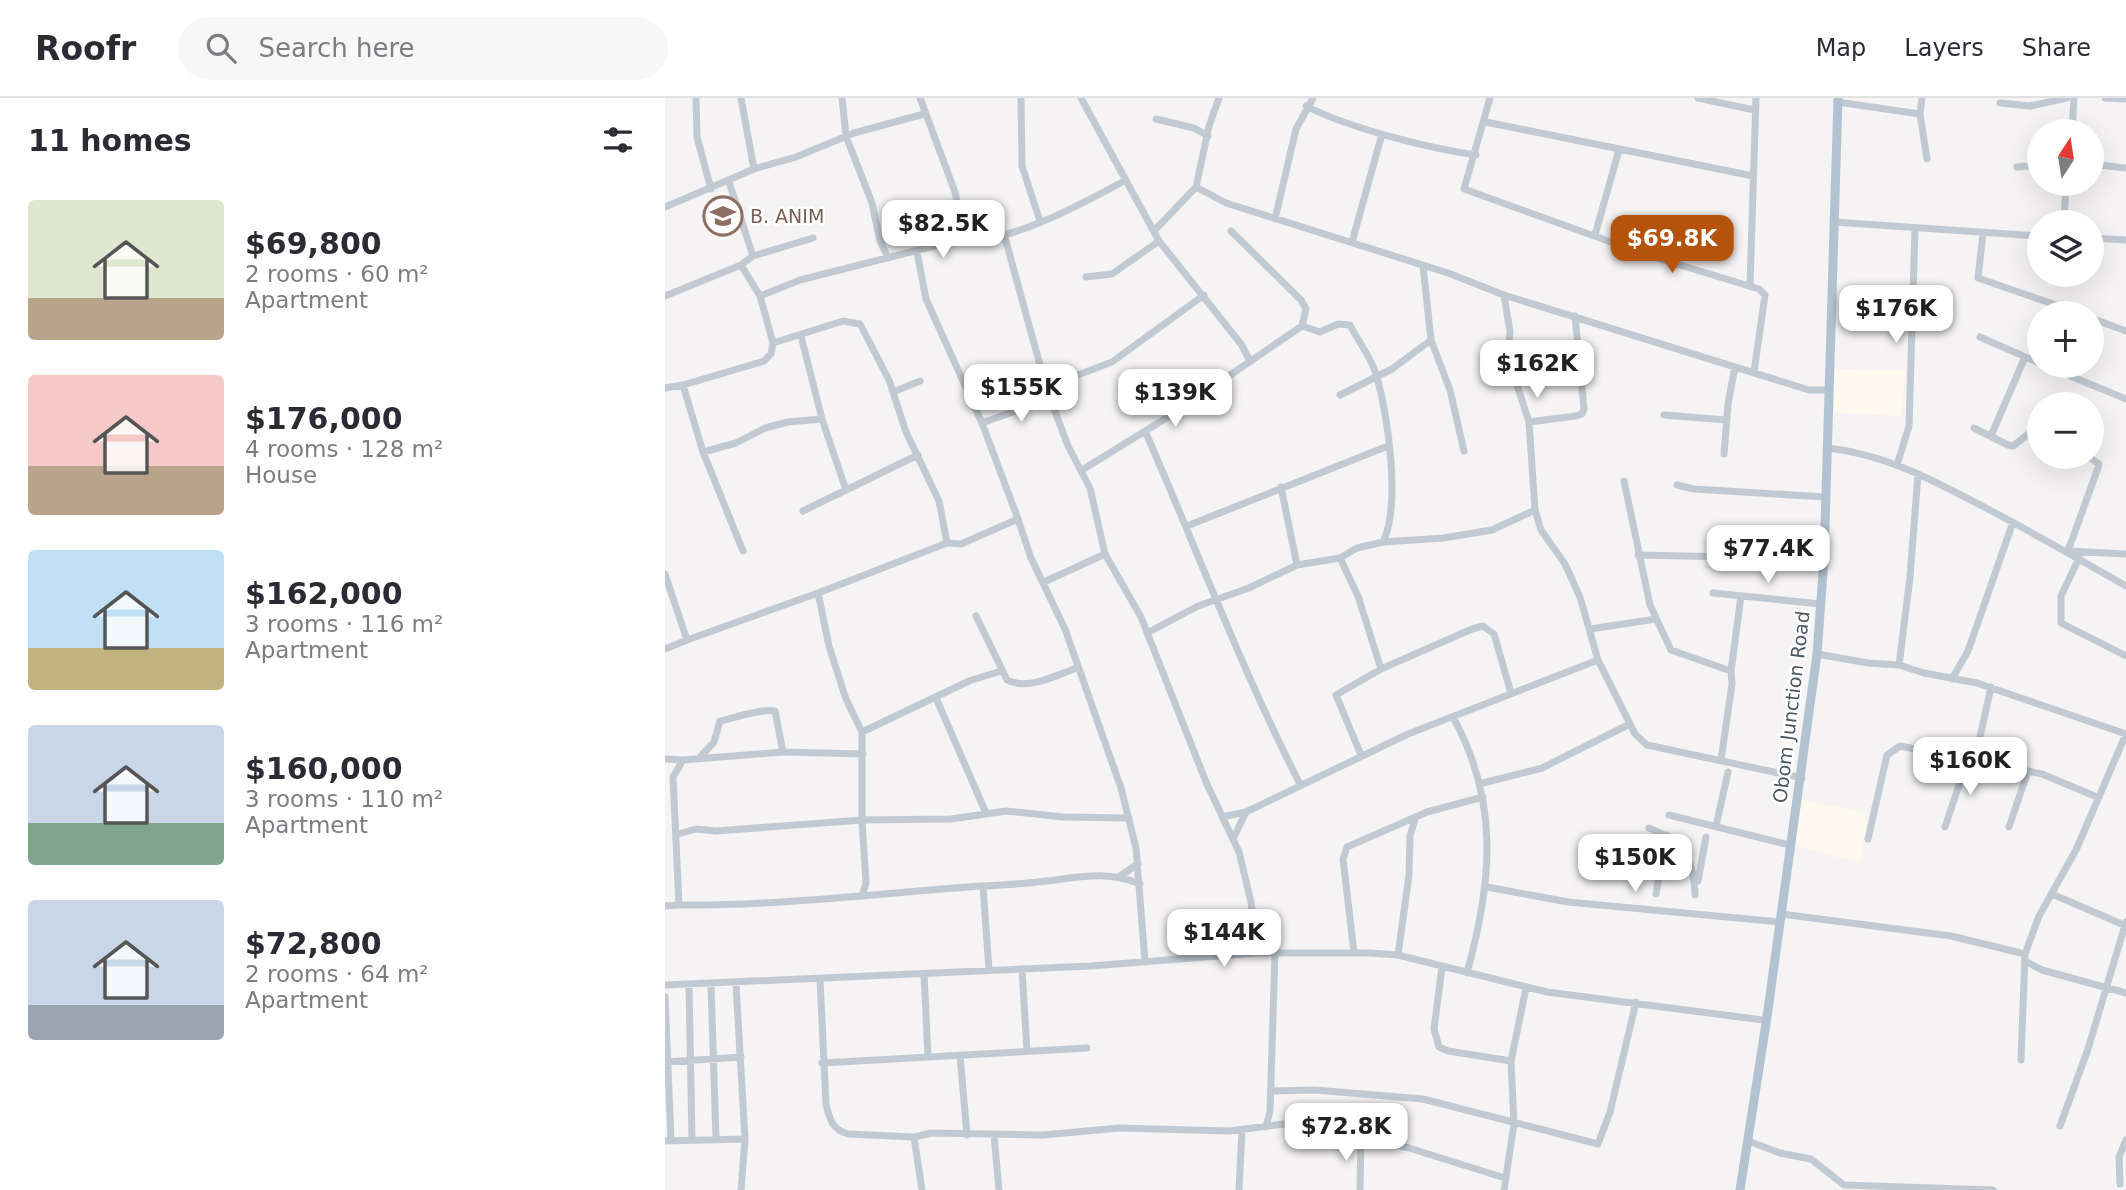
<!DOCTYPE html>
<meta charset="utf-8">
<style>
body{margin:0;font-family:"DejaVu Sans",sans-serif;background:#f7f7f7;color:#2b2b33;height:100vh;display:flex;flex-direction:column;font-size:26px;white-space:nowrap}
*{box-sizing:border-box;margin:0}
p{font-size:23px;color:#7c7c81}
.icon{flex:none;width:38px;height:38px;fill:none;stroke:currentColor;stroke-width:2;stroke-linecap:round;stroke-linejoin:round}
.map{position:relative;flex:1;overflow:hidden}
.side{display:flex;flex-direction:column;background:#fff;width:665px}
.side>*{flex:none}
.needle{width:46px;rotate:12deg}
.fabs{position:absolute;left:1362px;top:21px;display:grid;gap:14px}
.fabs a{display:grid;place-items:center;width:77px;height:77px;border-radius:50%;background:#fff;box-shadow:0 7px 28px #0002;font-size:35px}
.price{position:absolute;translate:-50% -60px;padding:0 16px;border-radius:14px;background:#fff;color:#222;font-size:23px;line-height:46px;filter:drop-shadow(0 2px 4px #0008)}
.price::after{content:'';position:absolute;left:50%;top:42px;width:21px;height:16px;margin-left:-10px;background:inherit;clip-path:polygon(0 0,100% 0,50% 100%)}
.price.active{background:#b45309;color:#fff}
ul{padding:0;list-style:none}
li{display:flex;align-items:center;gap:21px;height:175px;padding:0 28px}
li span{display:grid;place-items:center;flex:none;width:196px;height:140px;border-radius:7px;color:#555}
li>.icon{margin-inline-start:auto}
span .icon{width:84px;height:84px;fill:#fffc;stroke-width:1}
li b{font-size:30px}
h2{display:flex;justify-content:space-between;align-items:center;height:84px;padding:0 28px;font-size:30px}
header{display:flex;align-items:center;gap:42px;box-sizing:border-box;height:98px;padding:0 35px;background:#fff;border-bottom:2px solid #e1e1e2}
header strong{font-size:33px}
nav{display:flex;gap:38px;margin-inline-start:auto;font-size:24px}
.search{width:490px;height:63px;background:#f7f7f7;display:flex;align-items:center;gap:18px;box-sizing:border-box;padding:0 24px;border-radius:38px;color:#7c7c81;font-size:26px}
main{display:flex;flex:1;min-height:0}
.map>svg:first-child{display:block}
.commercial{fill:#fdf9ef}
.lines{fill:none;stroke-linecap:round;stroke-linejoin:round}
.minor{stroke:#c1cad2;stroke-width:7}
.major{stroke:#b3c2d1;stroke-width:9}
.labels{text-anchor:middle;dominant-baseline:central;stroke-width:5;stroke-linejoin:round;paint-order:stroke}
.education-label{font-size:19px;fill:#785e54;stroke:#fff;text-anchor:start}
.street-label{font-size:19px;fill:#4a5661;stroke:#fff}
</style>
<header>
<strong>Roofr</strong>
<div class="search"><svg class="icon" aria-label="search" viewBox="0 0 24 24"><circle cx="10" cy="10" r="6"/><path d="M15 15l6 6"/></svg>Search here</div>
<nav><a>Map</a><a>Layers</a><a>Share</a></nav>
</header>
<main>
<section class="side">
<h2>11 homes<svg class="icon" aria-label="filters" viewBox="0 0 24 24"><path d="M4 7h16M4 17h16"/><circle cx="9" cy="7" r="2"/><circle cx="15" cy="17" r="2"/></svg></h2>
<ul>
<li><span style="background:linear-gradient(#dfe7d0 70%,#b9a48a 0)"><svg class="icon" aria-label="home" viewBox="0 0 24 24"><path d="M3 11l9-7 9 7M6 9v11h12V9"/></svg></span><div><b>$69,800</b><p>2 rooms · 60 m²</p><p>Apartment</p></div></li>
<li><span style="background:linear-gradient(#f6c9c9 65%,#b9a48a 0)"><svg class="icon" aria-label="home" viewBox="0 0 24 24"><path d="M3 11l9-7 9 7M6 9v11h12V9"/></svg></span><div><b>$176,000</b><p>4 rooms · 128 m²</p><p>House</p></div></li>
<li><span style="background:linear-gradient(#bfe0f5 70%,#c2b280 0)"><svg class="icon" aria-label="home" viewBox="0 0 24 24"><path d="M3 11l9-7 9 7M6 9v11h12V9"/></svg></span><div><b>$162,000</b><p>3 rooms · 116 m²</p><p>Apartment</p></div></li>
<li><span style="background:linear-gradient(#c9d6e8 70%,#7fa58c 0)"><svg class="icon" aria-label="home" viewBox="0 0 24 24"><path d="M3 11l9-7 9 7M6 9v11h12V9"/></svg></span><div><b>$160,000</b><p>3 rooms · 110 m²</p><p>Apartment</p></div></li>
<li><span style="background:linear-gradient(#c9d6e8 75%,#9aa5b1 0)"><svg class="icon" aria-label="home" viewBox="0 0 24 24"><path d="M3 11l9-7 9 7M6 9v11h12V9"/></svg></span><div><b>$72,800</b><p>2 rooms · 64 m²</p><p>Apartment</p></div></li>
</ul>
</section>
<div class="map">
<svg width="1461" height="1092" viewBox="0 0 1461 1092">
<rect width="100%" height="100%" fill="#f5f3f3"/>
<path class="commercial" d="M1169 271 1241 272 1236 318 1169 315Z
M1137 702 1203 715 1195 765 1128 748Z"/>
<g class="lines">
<path class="minor" d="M31 0 32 39 46 91
M76 0 89 71
M177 0 181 38 207 105 215 143 223 160
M255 0 290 94 301 144
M356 0 357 68 375 123
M416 0 494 143 576 246 585 263
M825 0 799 91 982 157 1094 191 1100 197 1089 274
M1033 0 1089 12
M1257 0 1255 16 1262 61
M1440 0 1461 1
M1172 4 1255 16
M1335 5 1365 8 1402 0
M641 8C684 30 762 50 811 57
M491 21 529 30 543 38
M821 24 1088 78
M1407 33 1409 0
M1426 66 1461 70
M1352 69 1374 67
M531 89 561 105 783 175 839 197 1144 292H1164
M0 109 89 71 131 59 189 35 259 16
M610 121 631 31 648 0
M1169 124 1374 138
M1399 124 1401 86
M489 133 531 89 544 28 554 0
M1318 135 1313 180 1414 215
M339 136 381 289 403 348 425 390 440 456 476 519 541 684 574 754 586 804 591 855
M930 137 954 52
M1426 140 1461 142
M687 144 717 36
M252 154 261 201 317 325 353 421 296 446 282 445 153 495 164 548 181 601 197 634V722L286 721 341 713 398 719 464 720
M88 158 148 140
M76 167 95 198 135 182 289 143C340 148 415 107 459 83
M758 168 766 242 785 292 799 353
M421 179 447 176 494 143
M1085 187 1091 0
M839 197 845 234 843 259 864 324 870 412 876 432 900 466 915 499 933 562 970 636 982 647 1137 680
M0 198 76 167 88 158 64 84
M95 198 108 245
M1426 220 1461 233
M637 228 655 234 673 226 685 227C693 243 708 262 712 279 723 320 736 407 718 444
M136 238 157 321 181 392 253 357
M1315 239 1374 265
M1381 268 1461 301
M18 287 38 354 78 453
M381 289 447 264 539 197
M0 290 18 287 99 263 106 256 108 245 178 223 195 226 224 282 241 334 274 403 282 445
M228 294 255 283
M675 297 727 271 766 242
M999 317 1061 322
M864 324 911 318 917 316 919 311 910 218
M317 325 386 300
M1309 330 1343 347 1348 348 1366 334 1374 335
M480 333C532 451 576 571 635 686
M1326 338 1360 259
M1162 350C1220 356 1270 383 1321 410 1368 435 1414 461 1461 488
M38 354 71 345 100 330 123 324 157 321
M1059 356 1063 306 1070 269
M1424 359 1434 366 1433 370 1403 453 1461 456
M1232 367 1244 328 1250 130
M417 372 511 314 637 228 641 211 636 202 566 133
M959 383 985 507 1006 552 1066 573 1067 586 1056 662
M1012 387 1029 391 1160 399
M616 389 632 467
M138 413 181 392
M353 421 366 460 400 531 456 690 471 750 480 864
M522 428 723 348
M973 457 1159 461
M675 460 693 498 716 571
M1414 460 1396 498V525L1461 558
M0 476 22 542 0 551
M379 484 440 456
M1048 495 1156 506
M311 518 342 582C363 593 391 577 412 570
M925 531 991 521
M482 535 533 508 584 490 632 467 675 460 692 450 718 444 778 440 827 432 870 412
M22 542 153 495
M1152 556 1203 565 1234 567 1259 575 1312 585 1461 636
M1234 567 1245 479 1253 376
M1066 573 1076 498
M1287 581 1303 553 1348 424
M271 600 321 715
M788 619C835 705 827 784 802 875
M197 634 304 583 336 573
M696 657 671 597 716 571 807 531 818 528 829 536 846 595
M36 658 49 644 55 623C68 620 100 610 110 613L118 654
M0 661 18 662
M1310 662 1326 589
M814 686 877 670 965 626
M1004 717 1125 747
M557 719 581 714 743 636 933 562
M1051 728 1063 674
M1280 729 1303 660
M1344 729 1363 673
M984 730C1019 744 1029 761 1030 797
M13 736 31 731 51 733 197 722 201 785 197 798
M568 741 581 714
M1203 741 1222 657 1235 648 1377 676 1432 699
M455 778 473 766
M1033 783 1041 739
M318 788 324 872
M822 789 903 804 1115 824
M991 796 1001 737
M1387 796 1459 827
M14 807C115 808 217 795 317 788 339 787 360 786 381 783 416 779 442 772 475 786
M0 808 14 807 8 679 18 662 118 654 198 656
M1116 816 1286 838 1360 856
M689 855 678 761 682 749 762 714 818 699
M733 857 744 777 745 738 750 721
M1362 864 1377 872 1461 895
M777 869 769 931 774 949 783 953 846 963
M357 871 362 953
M259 876 263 958
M155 881 161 1007C165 1022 167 1031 183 1036L249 1039 266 1035 378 1037 454 1030 564 1033 619 1026 665 1031 744 1050 840 1080
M71 886 80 1041 76 1092
M0 887 426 868 591 855H704L733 857 882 894 1098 922 1102 919
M46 887 51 1040
M24 888 27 1041
M0 899 6 1042
M295 957 302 1037
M1356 962 1360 856 1374 818 1411 752 1461 636
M1 964 76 959
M157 965 422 950
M606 993 650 992 758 1001 933 1046 945 1014 971 904
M1395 1028 1423 951 1461 824
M601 1029 605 1013 610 855
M329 1037 334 1092
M249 1039 257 1092
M0 1043 80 1041
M1083 1043 1115 1055 1146 1061 1179 1087 1328 1092
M1455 1086 1454 1059 1461 1042
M574 1092 577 1032
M695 1092 696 1038
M839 1092 849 1026 846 963 861 890"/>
<path class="major" d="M1075 1092 1102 919 1152 556 1159 461 1173 0"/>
</g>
<defs>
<g id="school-ring" transform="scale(2.0125)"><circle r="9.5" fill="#fff" stroke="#8d6e63" stroke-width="1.5"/><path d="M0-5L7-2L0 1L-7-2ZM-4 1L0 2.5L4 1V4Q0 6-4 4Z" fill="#8d6e63"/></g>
</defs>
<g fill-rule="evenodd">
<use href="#school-ring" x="58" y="118"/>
</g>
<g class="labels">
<g class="education-label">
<text x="85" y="118">B. ANIM</text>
</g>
<g class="street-label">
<text transform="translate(1126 609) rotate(-83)">Obom Junction Road</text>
</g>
</g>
</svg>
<div class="fabs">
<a><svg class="needle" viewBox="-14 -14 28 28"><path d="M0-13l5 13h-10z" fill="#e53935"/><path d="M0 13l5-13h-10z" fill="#7c7c81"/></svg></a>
<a><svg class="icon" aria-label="layers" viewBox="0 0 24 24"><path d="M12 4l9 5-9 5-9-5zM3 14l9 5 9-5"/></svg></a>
<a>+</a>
<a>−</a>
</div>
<b class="price" style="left:278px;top:162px">$82.5K</b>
<b class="price active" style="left:1007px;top:177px">$69.8K</b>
<b class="price" style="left:1231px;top:247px">$176K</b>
<b class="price" style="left:872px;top:302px">$162K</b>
<b class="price" style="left:356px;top:326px">$155K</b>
<b class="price" style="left:510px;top:331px">$139K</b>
<b class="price" style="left:1103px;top:487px">$77.4K</b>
<b class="price" style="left:1305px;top:699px">$160K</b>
<b class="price" style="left:970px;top:796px">$150K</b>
<b class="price" style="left:559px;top:871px">$144K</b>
<b class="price" style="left:681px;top:1065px">$72.8K</b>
</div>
</main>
